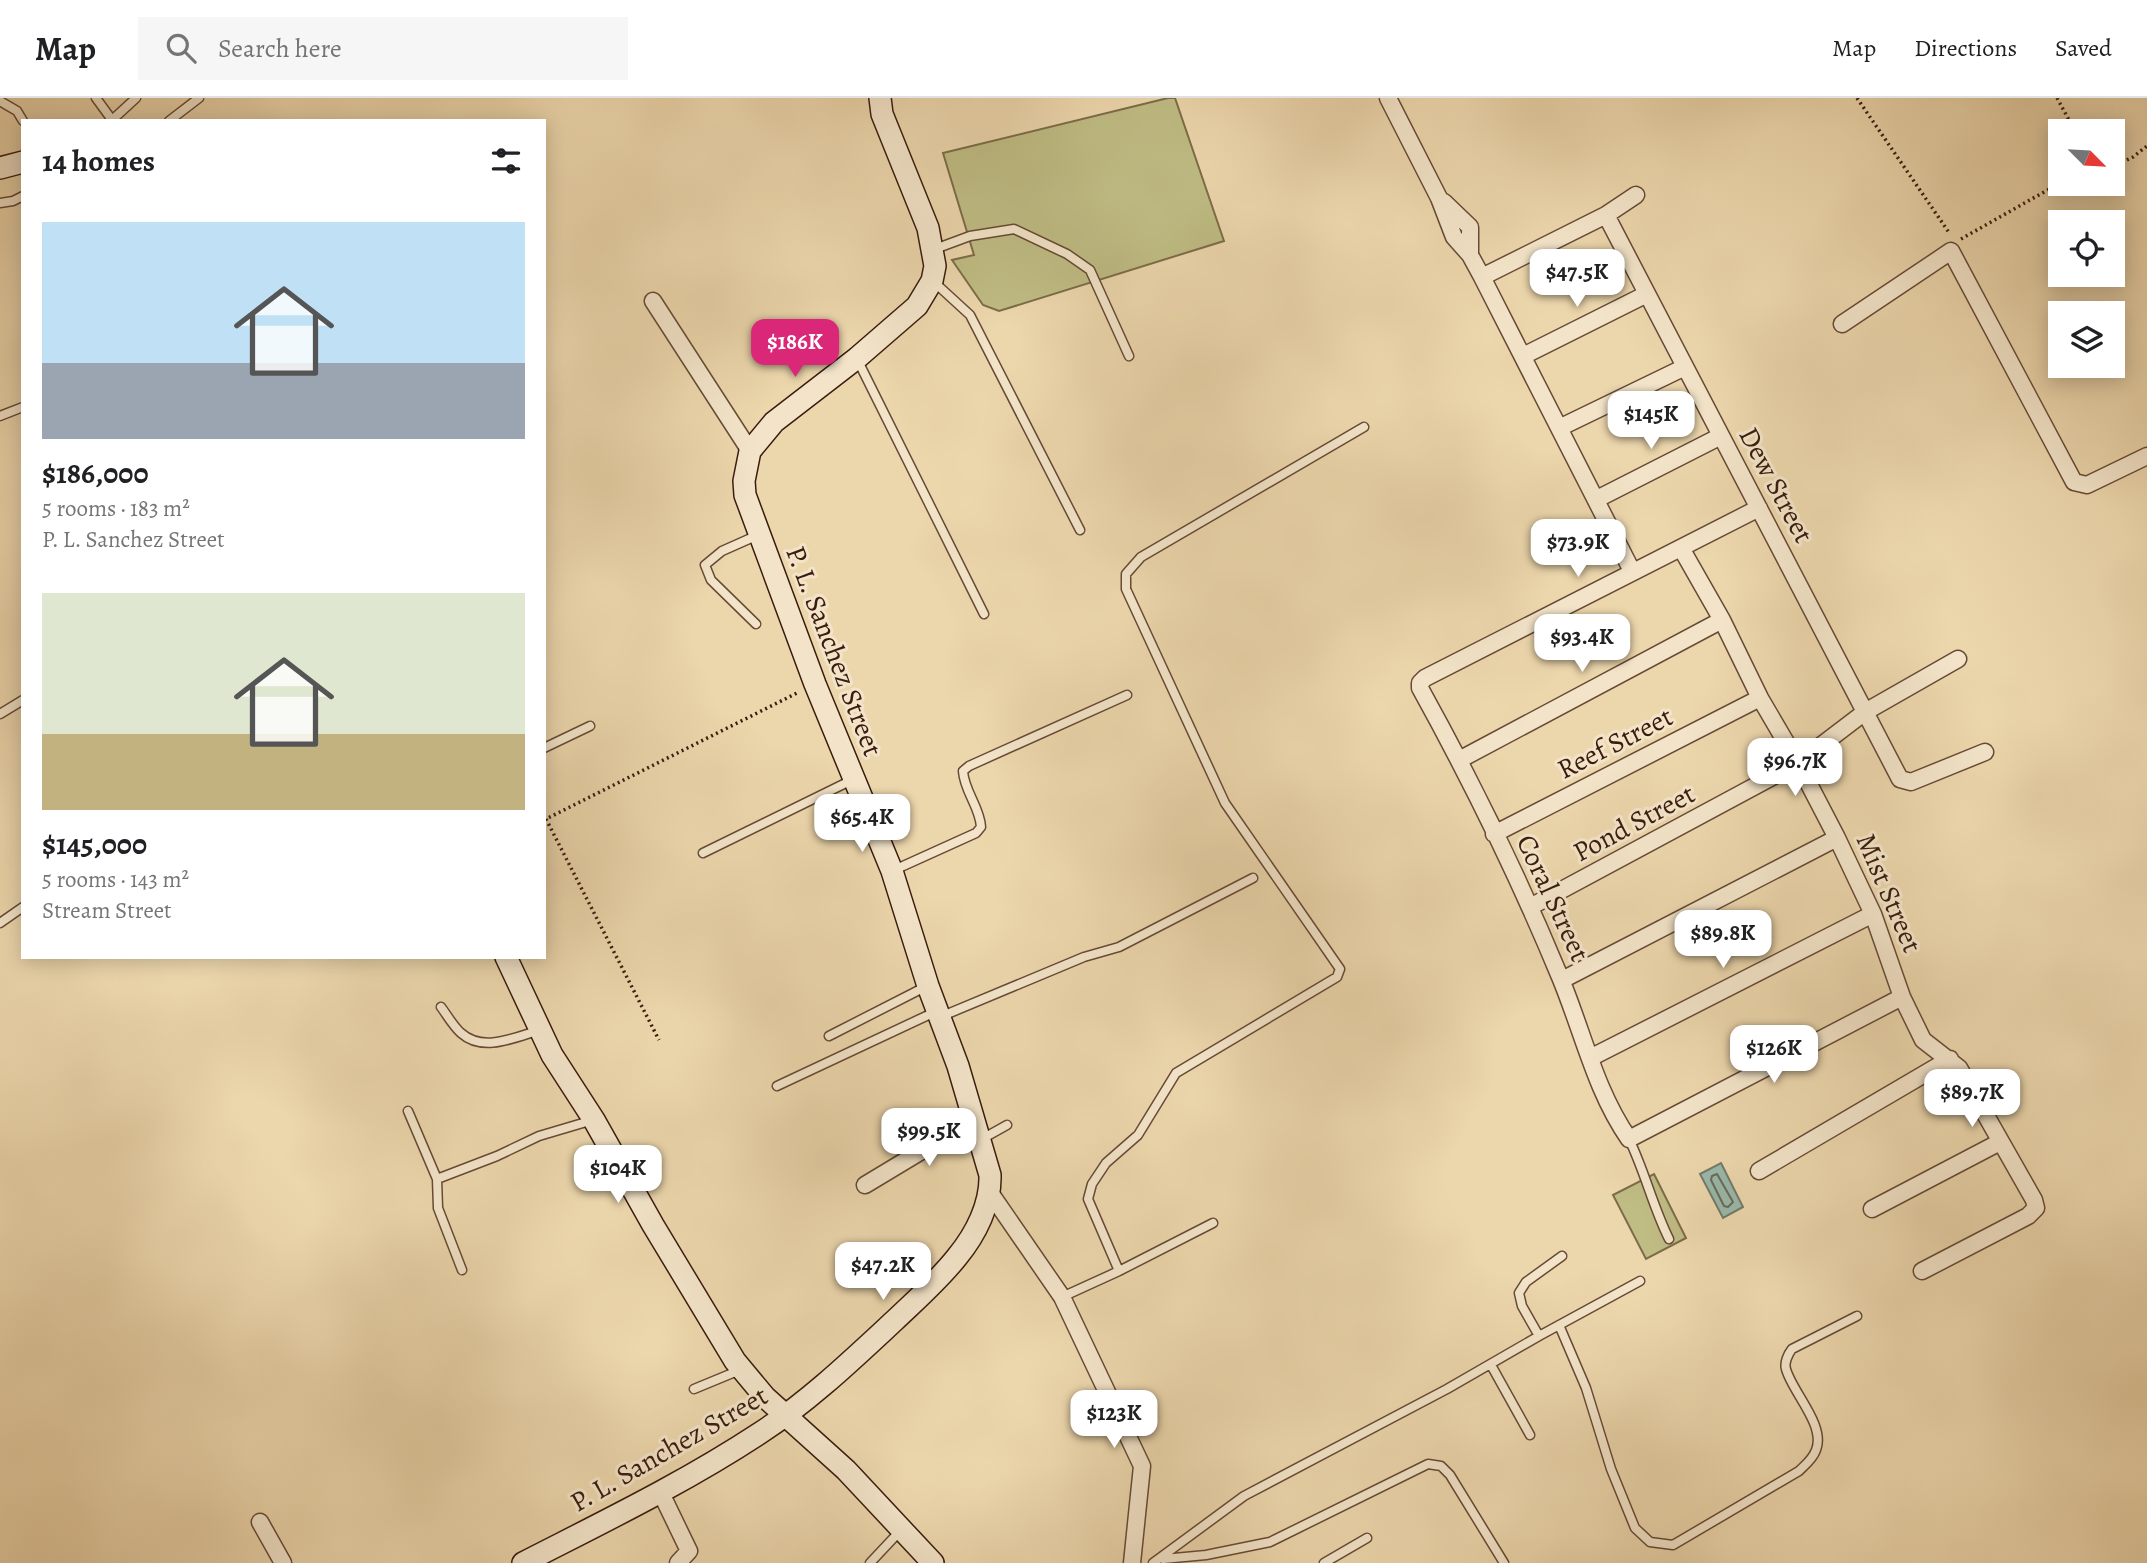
<!DOCTYPE html>
<meta charset="utf-8">
<style>
body{margin:0;font-family:Alegreya,serif;background:#f6f6f6;color:#202124;height:100vh;display:flex;flex-direction:column;font-size:26px;white-space:nowrap}
*{box-sizing:border-box;margin:0}
p{font-size:23px;color:#757577}
.icon{flex:none;width:38px;height:38px;fill:none;stroke:currentColor;stroke-width:2;stroke-linecap:round;stroke-linejoin:round}
.map{position:relative;flex:1;overflow:hidden}
.panel{position:absolute;left:21px;top:21px;width:525px;height:840px;display:flex;flex-direction:column;background:#fff;border-radius:0px;box-shadow:0 4px 18px #0003}
.panel>*{flex:none}
.needle{width:46px;rotate:114deg}
.fabs{position:absolute;left:2048px;top:21px;display:grid;gap:14px}
.fabs a{display:grid;place-items:center;width:77px;height:77px;border-radius:0px;background:#fff;box-shadow:0 4px 18px #0003;font-size:35px}
.price{position:absolute;translate:-50% -60px;padding:0 16px;border-radius:14px;background:#fff;color:#222;font-size:23px;line-height:46px;filter:drop-shadow(0 2px 4px #0008)}
.price::after{content:'';position:absolute;left:50%;top:42px;width:21px;height:16px;margin-left:-10px;background:inherit;clip-path:polygon(0 0,100% 0,50% 100%)}
.price.on{background:#db2777;color:#fff}
ul{padding:0;list-style:none}
li{display:grid;align-content:center;gap:14px;height:371px;padding:0 21px}
li span{display:grid;place-items:center;height:217px;border-radius:0px;color:#555}
li>.icon{margin-inline-start:auto}
span .icon{width:126px;height:126px;fill:#fffc;stroke-width:1}
li b{font-size:30px}
h2{display:flex;justify-content:space-between;align-items:center;height:84px;padding:0 21px;font-size:30px}
header{display:flex;align-items:center;gap:42px;box-sizing:border-box;height:98px;padding:0 35px;background:#fff;border-bottom:2px solid #e0e0e0}
header strong{font-size:33px}
nav{display:flex;gap:38px;margin-inline-start:auto;font-size:24px}
.search{width:490px;height:63px;background:#f6f6f6;display:flex;align-items:center;gap:18px;box-sizing:border-box;padding:0 24px;border-radius:0px;color:#757577;font-size:26px}
.map>svg:first-child{display:block}
.green{fill:#bfbc84;stroke:#7c6c49;stroke-width:2}
.water{fill:#99b9aa;stroke:#737a6c;stroke-width:2}
.lines{fill:none;stroke-linecap:round;stroke-linejoin:round}
.shore{stroke:#696a5c;stroke-width:2}
.lane-casing{stroke:#664a36;stroke-width:11}
.street-casing{stroke:#664a36;stroke-width:19}
.secondary-casing{stroke:#391c0e;stroke-width:24}
.path{stroke:#391c0e;stroke-width:3.5;stroke-dasharray:2 3.5;stroke-linecap:butt}
.lane{stroke:#f3e4c9;stroke-width:8}
.street{stroke:#f3e4c9;stroke-width:16}
.secondary{stroke:#f3e4c9;stroke-width:21}
.labels{text-anchor:middle;dominant-baseline:central;stroke-width:6;stroke-linejoin:round;paint-order:stroke}
.street-label{font-size:28px;fill:#391c0e;stroke:#f3e4c9}
</style>
<header>
<strong>Map</strong>
<div class="search"><svg class="icon" aria-label="search" viewBox="0 0 24 24"><circle cx="10" cy="10" r="6"/><path d="M15 15l6 6"/></svg>Search here</div>
<nav><a>Map</a><a>Directions</a><a>Saved</a></nav>
</header>
<div class="map">
<svg width="2147" height="1465" viewBox="0 0 2147 1465">
<rect width="100%" height="100%" fill="#ecd6ac"/>
<filter id="stains"><feTurbulence type="fractalNoise" baseFrequency=".00286" numOctaves="4"/><feColorMatrix values="0 0 0 0 .2 0 0 0 0 .09 0 0 0 0 .02 0 0 0 .5 -.17"/></filter>
<radialGradient id="worn" r=".72"><stop offset=".6" stop-color="#630" stop-opacity="0"/><stop offset="1" stop-color="#630" stop-opacity=".3"/></radialGradient>
<path class="green" d="M1168 0H1175L1224 143 999 213 983 207 952 162 974 157 943 55Z
M1654 1076 1686 1140 1646 1161 1613 1097Z"/>
<path class="water" d="M1721 1065 1743 1109 1723 1120 1700 1076Z"/>
<g class="lines">
<path class="shore" d="M1717 1076 1733 1104 1728 1109 1724 1108 1711 1082 1712 1078Z"/>
<g class="lane-casing">
<path id="lane" d="M96 0 112 22
M0 3 17 13 23 23
M111 23 136 0
M169 23 199 0
M0 105 13 103 23 98
M935 151 970 138 1014 131 1067 156 1090 172 1129 258
M934 184 970 217 1080 432
M858 263 984 516
M0 318 23 309
M756 526 711 482 705 467 722 453 758 437
M0 616 23 602
M544 650 590 628
M703 755 854 681
M892 773 976 735 981 729C980 709 964 693 963 673L969 668 1127 597
M0 825 23 809
M441 909C447 917 453 928 461 935 483 955 516 939 540 932
M940 919 1084 859 1119 849 1253 780
M829 938 925 889
M777 988 937 913
M408 1013 437 1081
M982 1041 1007 1027
M1629 1041C1645 1074 1653 1109 1669 1141
M462 1172 438 1110 437 1081 497 1058 539 1038 593 1022
M1119 1173 1088 1101 1092 1086 1106 1065 1138 1037 1176 975 1337 879 1340 871 1225 705 1126 491V476L1141 459 1364 329
M1062 1199 1119 1173 1213 1125
M1559 1227 1586 1290 1611 1371 1635 1430 1650 1444 1673 1447 1799 1373C1805 1367 1813 1361 1816 1352 1826 1327 1792 1294 1786 1271 1784 1265 1788 1256 1792 1251L1857 1218
M1539 1238 1522 1208 1519 1195 1526 1184 1562 1158
M1491 1267 1530 1337
M694 1291 740 1272
M1163 1461 1206 1457 1270 1444 1428 1366 1441 1368 1450 1377 1504 1465
M870 1465 901 1432
M1153 1465 1244 1398 1447 1291 1539 1238 1640 1183
M1324 1465 1367 1440"/>
</g>
<g class="street-casing">
<path id="street" d="M1388 0 1439 100 1454 139 1470 157 1482 179 1632 473
M1444 104 1470 129V157
M1606 117 1900 681 1911 684 1985 654
M1482 179 1606 117 1636 97
M653 203 750 353
M1842 226 1951 153 2074 384 2087 387 2147 358
M1523 258 1647 196
M1559 330 1685 269
M1597 401 1721 338
M1759 410 1425 580 1420 585V590C1472 684 1519 780 1560 879 1583 934 1595 992 1629 1041L1902 899
M1681 450 1722 522 1760 600 1798 665 1837 740 1873 816 1902 899 1923 942 1959 970 2034 1102 2036 1110 2028 1118 1922 1173
M1459 662 1722 522
M1494 736 1760 600
M1530 809 1798 665 1865 614 1958 561
M1562 882 1837 740
M1590 960 1873 816
M1759 1073 1950 961
M865 1087 973 1022
M991 1096 1062 1199 1142 1368 1132 1465
M1872 1111 2000 1044
M661 1395 689 1453 678 1465
M260 1424 283 1465"/>
</g>
<g class="secondary-casing">
<path id="secondary" d="M0 70 23 64
M506 859 552 957 594 1022 653 1127 735 1263 765 1299 846 1372 933 1465
M523 1465C603 1424 684 1385 760 1335 808 1304 852 1262 894 1223 916 1202 939 1182 957 1159 976 1136 991 1106 990 1077L958 968 928 888 892 773 815 586 745 397 744 383 750 353 774 324 857 260 917 208 932 183 935 168 928 130 882 16 880 0"/>
</g>
<path class="path" d="M1857 0 1950 136
M2057 0 2075 33
M2112 69 2133 59 2147 48
M1961 141 2060 85
M546 721 659 942
M544 722 799 594"/>
<use href="#lane" class="lane"/>
<use href="#street" class="street"/>
<use href="#secondary" class="secondary"/>
</g>
<g class="labels">
<g class="street-label">
<text transform="translate(1776 387) rotate(62)">Dew Street</text>
<text transform="translate(834 553) rotate(69)">P. L. Sanchez Street</text>
<text transform="translate(1615 645) rotate(-27)">Reef Street</text>
<text transform="translate(1634 725) rotate(-28)">Pond Street</text>
<text transform="translate(1889 795) rotate(67)">Mist Street</text>
<text transform="translate(1553 800) rotate(65)">Coral Street</text>
<text transform="translate(669 1351) rotate(-30)">P. L. Sanchez Street</text>
</g>
</g>
<rect width="100%" height="100%" filter="url(#stains)"/>
<rect width="100%" height="100%" fill="url(#worn)"/>
</svg>
<div class="fabs">
<a><svg class="needle" viewBox="-14 -14 28 28"><path d="M0-13l5 13h-10z" fill="#e53935"/><path d="M0 13l5-13h-10z" fill="#757577"/></svg></a>
<a><svg class="icon" aria-label="locate" viewBox="0 0 24 24"><circle cx="12" cy="12" r="6"/><path d="M12 2v4M12 18v4M2 12h4M18 12h4"/></svg></a>
<a><svg class="icon" aria-label="layers" viewBox="0 0 24 24"><path d="M12 4l9 5-9 5-9-5zM3 14l9 5 9-5"/></svg></a>
</div>
<b class="price" style="left:1577px;top:211px">$47.5K</b>
<b class="price on" style="left:795px;top:281px">$186K</b>
<b class="price" style="left:1651px;top:353px">$145K</b>
<b class="price" style="left:1578px;top:481px">$73.9K</b>
<b class="price" style="left:1582px;top:576px">$93.4K</b>
<b class="price" style="left:1795px;top:700px">$96.7K</b>
<b class="price" style="left:862px;top:756px">$65.4K</b>
<b class="price" style="left:1723px;top:872px">$89.8K</b>
<b class="price" style="left:1774px;top:987px">$126K</b>
<b class="price" style="left:1972px;top:1031px">$89.7K</b>
<b class="price" style="left:929px;top:1070px">$99.5K</b>
<b class="price" style="left:618px;top:1107px">$104K</b>
<b class="price" style="left:883px;top:1204px">$47.2K</b>
<b class="price" style="left:1114px;top:1352px">$123K</b>
<section class="panel">
<h2>14 homes<svg class="icon" aria-label="filters" viewBox="0 0 24 24"><path d="M4 7h16M4 17h16"/><circle cx="9" cy="7" r="2"/><circle cx="15" cy="17" r="2"/></svg></h2>
<ul>
<li><span style="background:linear-gradient(#bfe0f5 65%,#9aa5b1 0)"><svg class="icon" aria-label="home" viewBox="0 0 24 24"><path d="M3 11l9-7 9 7M6 9v11h12V9"/></svg></span><div><b>$186,000</b><p>5 rooms · 183 m²</p><p>P. L. Sanchez Street</p></div></li>
<li><span style="background:linear-gradient(#dfe7d0 65%,#c2b280 0)"><svg class="icon" aria-label="home" viewBox="0 0 24 24"><path d="M3 11l9-7 9 7M6 9v11h12V9"/></svg></span><div><b>$145,000</b><p>5 rooms · 143 m²</p><p>Stream Street</p></div></li>
</ul>
</section>
</div>
